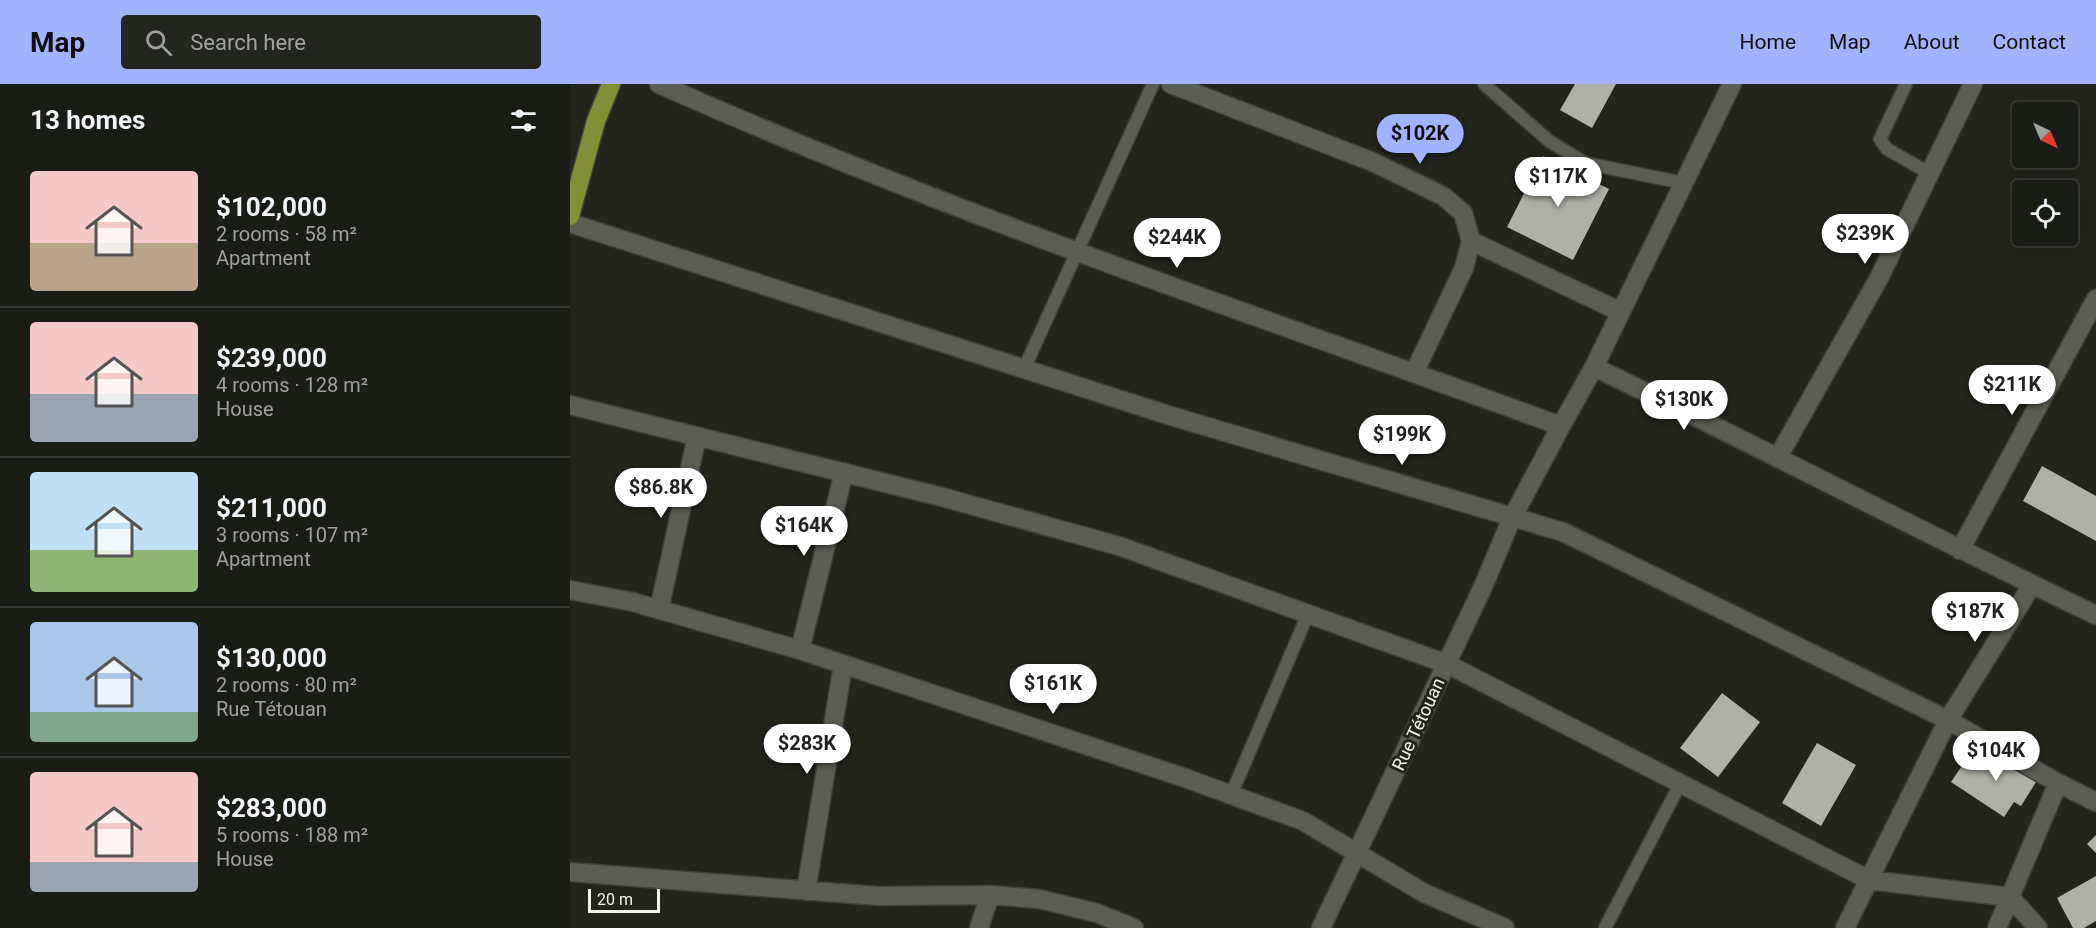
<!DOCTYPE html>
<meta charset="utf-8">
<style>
body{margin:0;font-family:Roboto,sans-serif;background:#23251f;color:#f1f3f6;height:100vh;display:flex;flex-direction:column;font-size:22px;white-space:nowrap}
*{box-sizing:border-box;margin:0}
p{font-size:20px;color:#9fa1a1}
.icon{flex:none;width:33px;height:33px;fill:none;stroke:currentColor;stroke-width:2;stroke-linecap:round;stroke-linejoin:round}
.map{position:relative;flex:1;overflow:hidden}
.sheet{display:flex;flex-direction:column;background:#1a1c16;width:570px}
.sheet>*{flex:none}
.needle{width:39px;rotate:136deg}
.buttons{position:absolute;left:1442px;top:18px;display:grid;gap:12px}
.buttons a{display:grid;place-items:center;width:66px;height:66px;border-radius:6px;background:#1a1c16;box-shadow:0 3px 15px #0003,0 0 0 2px #383a35;font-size:30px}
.scale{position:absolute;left:18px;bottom:15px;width:72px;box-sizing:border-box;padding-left:6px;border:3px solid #f1f2ed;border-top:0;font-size:16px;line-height:21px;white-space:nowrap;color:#f1f2ed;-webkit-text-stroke:4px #23251d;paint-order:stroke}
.price{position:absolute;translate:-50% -51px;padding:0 14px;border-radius:21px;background:#fff;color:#222;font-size:20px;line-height:39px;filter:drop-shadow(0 2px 3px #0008)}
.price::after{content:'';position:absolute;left:50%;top:36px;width:18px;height:14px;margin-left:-9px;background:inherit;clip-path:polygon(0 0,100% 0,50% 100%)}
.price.on{background:#a1b3fd;color:#111}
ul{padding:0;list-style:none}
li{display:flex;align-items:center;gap:18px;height:150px;padding:0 30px}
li+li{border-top:2px solid #383a35}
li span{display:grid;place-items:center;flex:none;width:168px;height:120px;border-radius:6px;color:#555}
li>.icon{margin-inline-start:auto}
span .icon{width:72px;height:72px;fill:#fffc;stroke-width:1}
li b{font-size:26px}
h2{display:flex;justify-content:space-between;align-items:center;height:72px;padding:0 30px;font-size:26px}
header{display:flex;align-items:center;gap:36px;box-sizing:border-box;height:84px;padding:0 30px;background:#a1b3fd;color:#111}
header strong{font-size:28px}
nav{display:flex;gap:33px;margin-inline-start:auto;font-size:21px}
.search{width:420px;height:54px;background:#23251f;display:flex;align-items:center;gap:15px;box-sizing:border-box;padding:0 21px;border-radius:6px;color:#9fa1a1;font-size:22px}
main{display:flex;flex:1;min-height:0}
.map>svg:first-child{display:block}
.building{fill:#afb1a8}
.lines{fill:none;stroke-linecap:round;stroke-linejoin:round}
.lane-casing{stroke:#3e403a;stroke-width:15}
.street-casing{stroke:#3e403a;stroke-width:21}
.primary-casing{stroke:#3e403a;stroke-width:21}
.lane{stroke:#5c5e55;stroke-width:12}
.street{stroke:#5c5e55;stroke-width:18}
.primary{stroke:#828f37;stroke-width:18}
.labels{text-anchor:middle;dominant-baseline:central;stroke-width:6;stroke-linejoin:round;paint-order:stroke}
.street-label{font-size:18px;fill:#f1f2ed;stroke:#23251d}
</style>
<header>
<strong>Map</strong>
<div class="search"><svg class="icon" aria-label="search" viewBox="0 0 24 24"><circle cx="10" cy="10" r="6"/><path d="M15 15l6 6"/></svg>Search here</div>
<nav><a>Home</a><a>Map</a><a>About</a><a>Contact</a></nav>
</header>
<main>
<section class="sheet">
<h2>13 homes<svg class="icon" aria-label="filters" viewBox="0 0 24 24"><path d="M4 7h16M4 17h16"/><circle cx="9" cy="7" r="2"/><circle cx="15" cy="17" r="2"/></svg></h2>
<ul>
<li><span style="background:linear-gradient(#f6c9c9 60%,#b9a48a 0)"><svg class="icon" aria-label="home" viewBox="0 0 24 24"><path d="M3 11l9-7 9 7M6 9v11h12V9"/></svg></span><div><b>$102,000</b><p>2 rooms · 58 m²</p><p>Apartment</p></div></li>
<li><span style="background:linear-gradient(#f6c9c9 60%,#9aa5b1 0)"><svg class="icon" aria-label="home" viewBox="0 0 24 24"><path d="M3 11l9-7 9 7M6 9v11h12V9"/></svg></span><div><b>$239,000</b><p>4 rooms · 128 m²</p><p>House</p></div></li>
<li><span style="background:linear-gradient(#bfe0f5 65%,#8fb573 0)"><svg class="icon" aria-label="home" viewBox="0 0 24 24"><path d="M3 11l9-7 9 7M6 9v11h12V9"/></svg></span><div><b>$211,000</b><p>3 rooms · 107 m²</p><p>Apartment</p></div></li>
<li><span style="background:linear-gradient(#a9c7e8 75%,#7fa58c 0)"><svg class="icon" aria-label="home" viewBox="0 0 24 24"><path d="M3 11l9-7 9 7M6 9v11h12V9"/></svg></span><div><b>$130,000</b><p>2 rooms · 80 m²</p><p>Rue Tétouan</p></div></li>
<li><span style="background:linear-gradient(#f6c9c9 75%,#9aa5b1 0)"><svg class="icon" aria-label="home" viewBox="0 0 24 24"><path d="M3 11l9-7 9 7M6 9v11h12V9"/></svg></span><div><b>$283,000</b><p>5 rooms · 188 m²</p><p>House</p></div></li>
</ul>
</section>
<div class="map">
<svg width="1526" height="844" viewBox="0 0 1526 844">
<rect width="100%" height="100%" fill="#23251d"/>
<path class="building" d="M1005 0H1046L1022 44 990 26Z
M973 72 1039 105 1003 176 937 143Z
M1472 382 1526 412V457L1453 417Z
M1152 609 1190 638 1148 693 1110 664Z
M1247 659 1286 681 1251 742 1212 719Z
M1419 663 1468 695 1451 722 1444 718 1434 733 1381 698 1395 677 1405 684Z
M1526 751V769L1517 760Z
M1526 792V837L1514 844H1503L1487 814Z"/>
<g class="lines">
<g class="lane-casing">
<path id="lane" d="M914 0 979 57 1015 79 1114 99
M1336 0 1310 55 1317 65 1359 89
M454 285 583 0
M661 711 738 530
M1035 844 1110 700"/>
</g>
<g class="street-casing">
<path id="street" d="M89 0C383 131 689 232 991 342L942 434 912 505 751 844
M601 0 803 78 873 112 893 129 901 157 894 184 844 289
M1162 0 1024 283C1192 364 1357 451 1526 531
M0 139 601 332 993 448 1378 636 1275 844
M901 157 1051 228
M0 321 372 413 549 462 877 580 1299 796 1440 813 1468 844
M991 342 1024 283
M1208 373 1309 194 1403 0
M1390 466 1526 215
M1462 501 1378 636 1488 699 1526 718
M0 506 63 518 230 566 615 694 733 737 854 809 935 844
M89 526 127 352
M230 566 274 388
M0 788 308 812 420 811 469 815 527 829 564 844
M236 807 273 581
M409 844 420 811
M1427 844 1488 699"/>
</g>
<g class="primary-casing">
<path id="primary" d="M0 132 26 37 41 0"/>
</g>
<use href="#lane" class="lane"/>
<use href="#street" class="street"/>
<use href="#primary" class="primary"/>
</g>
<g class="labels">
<g class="street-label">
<text transform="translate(848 640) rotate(-65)">Rue Tétouan</text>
</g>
</g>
</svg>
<div class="buttons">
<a><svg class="needle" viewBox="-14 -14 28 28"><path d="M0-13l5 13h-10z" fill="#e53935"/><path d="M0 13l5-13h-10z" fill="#9fa1a1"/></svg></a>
<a><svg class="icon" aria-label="locate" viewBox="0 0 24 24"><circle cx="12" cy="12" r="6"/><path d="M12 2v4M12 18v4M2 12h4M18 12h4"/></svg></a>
</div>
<div class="scale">20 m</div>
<b class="price on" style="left:850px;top:81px">$102K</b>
<b class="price" style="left:988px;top:124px">$117K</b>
<b class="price" style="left:1295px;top:181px">$239K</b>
<b class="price" style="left:607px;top:185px">$244K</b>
<b class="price" style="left:1442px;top:332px">$211K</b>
<b class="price" style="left:1114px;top:347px">$130K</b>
<b class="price" style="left:832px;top:382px">$199K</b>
<b class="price" style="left:91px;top:435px">$86.8K</b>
<b class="price" style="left:234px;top:473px">$164K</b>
<b class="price" style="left:1405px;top:559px">$187K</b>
<b class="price" style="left:483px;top:631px">$161K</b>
<b class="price" style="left:237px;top:691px">$283K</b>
<b class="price" style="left:1426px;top:698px">$104K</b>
</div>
</main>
